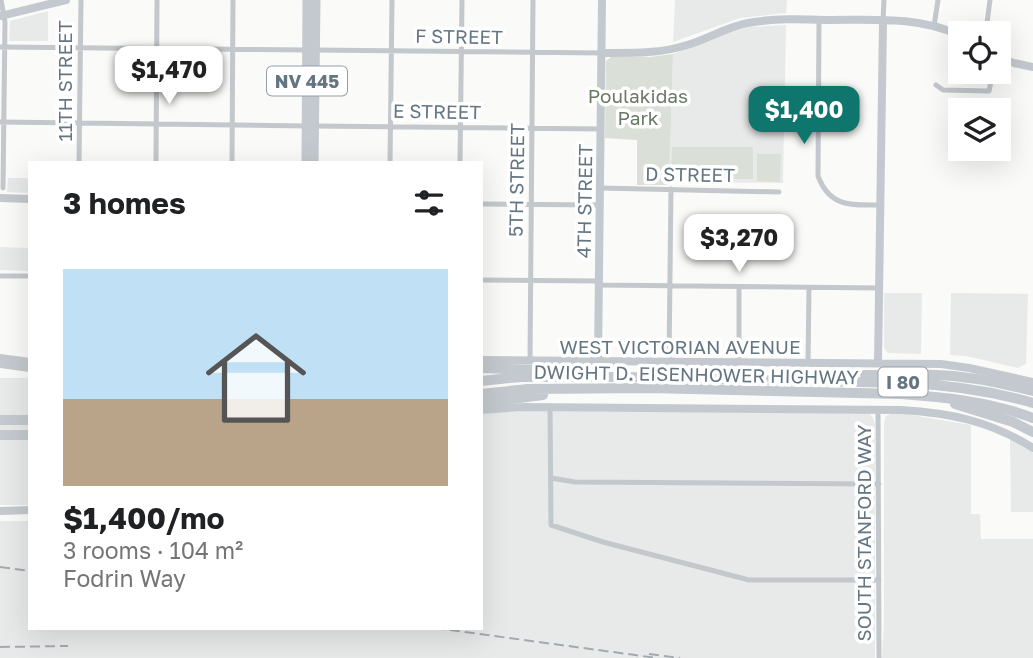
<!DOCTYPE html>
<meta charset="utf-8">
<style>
body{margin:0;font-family:"Golos Text",sans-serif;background:#f6f6f6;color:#202124;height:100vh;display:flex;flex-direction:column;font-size:26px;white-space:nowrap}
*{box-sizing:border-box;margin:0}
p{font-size:23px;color:#757577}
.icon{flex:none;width:38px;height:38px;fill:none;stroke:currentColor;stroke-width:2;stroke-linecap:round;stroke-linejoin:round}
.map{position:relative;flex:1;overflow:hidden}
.drawer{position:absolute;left:28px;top:161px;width:455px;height:469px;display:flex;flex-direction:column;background:#fff;border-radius:0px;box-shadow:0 7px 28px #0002}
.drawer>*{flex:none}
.tools{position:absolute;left:948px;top:21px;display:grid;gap:14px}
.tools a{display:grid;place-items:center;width:63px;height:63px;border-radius:0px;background:#fff;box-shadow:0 7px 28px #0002;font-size:35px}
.price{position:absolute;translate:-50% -60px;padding:0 16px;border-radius:14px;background:#fff;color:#222;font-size:23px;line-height:46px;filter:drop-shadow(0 2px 4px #0008)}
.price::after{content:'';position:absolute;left:50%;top:42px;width:21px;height:16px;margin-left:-10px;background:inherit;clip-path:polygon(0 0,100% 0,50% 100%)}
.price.current{background:#0f766e;color:#fff}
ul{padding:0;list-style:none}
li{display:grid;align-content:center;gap:14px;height:371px;padding:0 35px}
li span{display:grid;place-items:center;height:217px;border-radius:0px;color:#555}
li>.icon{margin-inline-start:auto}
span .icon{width:126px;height:126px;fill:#fffc;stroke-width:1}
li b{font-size:30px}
h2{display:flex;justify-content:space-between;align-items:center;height:84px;padding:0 35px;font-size:30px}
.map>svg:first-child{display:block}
.built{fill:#e8e9e9}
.green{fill:#dadfd7}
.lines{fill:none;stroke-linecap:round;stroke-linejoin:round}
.street{stroke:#c3c8cc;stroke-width:5}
.secondary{stroke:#c3c9ce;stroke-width:8}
.primary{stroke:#c3c9ce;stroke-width:9}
.highway{stroke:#c3c9ce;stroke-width:10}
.rail{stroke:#a2aab0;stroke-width:2;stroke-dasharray:10 5;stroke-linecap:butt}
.labels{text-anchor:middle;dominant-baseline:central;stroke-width:7;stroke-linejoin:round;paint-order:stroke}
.shield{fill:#fff;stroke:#939fa8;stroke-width:2}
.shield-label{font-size:18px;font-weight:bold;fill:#657683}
.street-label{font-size:19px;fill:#657683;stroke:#fff}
.park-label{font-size:19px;fill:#687a64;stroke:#fff}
</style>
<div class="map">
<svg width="1033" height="658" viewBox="0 0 1033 658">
<rect width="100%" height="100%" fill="#fafaf8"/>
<path class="built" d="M675 0H787L786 13 740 18 673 42Z
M48 11V41H9L10 21Z
M786 25 783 183 675 182 669 185 673 54 721 35 750 27Z
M8 178H30V193L7 192Z
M0 247 30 248V271L0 270Z
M884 293H922L921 354 888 353 884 348Z
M951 293 1028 294 1026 364 1018 368 966 356 950 355Z
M0 378H30V505H0Z
M526 411 869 413 873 418 875 424V658H0V521H30V628H481V414Z
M899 413 971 425V514H980L981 539H1033V658H882L884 623V422L886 416 891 414Z
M1010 439 1033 453V512H1011Z"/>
<path class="green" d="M673 54 669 185H637V140L605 138 606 61 611 57H650Z
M672 147H753V179H671Z
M757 154H781L780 182 757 181Z"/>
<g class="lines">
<path class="street" d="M1 0 5 22 3 188
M819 20 818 176C830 208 852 205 881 205
M883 21 884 0
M934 26 938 0
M982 33 987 23 990 0
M0 47 307 50
M315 50 602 53
M936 85 943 90 989 91 993 72
M0 122 306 126
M315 126 601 129
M79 163 81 0
M156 163 157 0
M232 163 233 0
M390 163 392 0
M460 163 462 0
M600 188 779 192
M481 204 600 205
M0 276H30
M481 280 599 281
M599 285 879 288
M530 360 533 0
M669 362 671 189
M808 362 809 288
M739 363V287
M550 407 551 525 603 542 749 580H879
M878 409 879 658
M551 478 575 482 879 484"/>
<path class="secondary" d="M0 16 66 0
M602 53C631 53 659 54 687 45 708 39 726 27 748 23 774 18 801 19 828 20 872 20 921 16 961 36
M999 58 1014 63 1033 67
M0 198 30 199
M0 358 30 362
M481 360 941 364 969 368 1033 382
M598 361 602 0
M878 363 883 21
M0 364 30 368
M481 410 523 407 901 410C951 413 990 421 1033 448
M0 511 30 510"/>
<path class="primary" d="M306 163 307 0
M314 163 316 0"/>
<path class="highway" d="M481 368 568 371
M865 375C900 375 935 373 969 378 990 380 1012 386 1033 391
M481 381 521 377H622L906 383C949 385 992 391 1033 403
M481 394 528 389 650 388 900 394C945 397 991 402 1033 418
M481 403 543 395
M955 404 1013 422 1033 432
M0 420H30
M0 435H30"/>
<path class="rail" d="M0 567 30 571
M435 628 657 658
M0 647 68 646
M649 654 680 658"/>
</g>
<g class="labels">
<g class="shield">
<rect x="267" y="66.5" width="80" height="29" rx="5"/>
<rect x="878.5" y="367.5" width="49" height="29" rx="5"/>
</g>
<g class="shield-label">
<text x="307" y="81">NV 445</text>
<text x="903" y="382">I 80</text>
</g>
<g class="street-label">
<text transform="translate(459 36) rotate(1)">F STREET</text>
<text transform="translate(64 81) rotate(-90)">11TH STREET</text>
<text transform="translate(437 111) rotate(1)">E STREET</text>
<text transform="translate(690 174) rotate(1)">D STREET</text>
<text transform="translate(516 180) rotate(-89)">5TH STREET</text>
<text transform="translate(584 201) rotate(-89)">4TH STREET</text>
<text x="680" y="346">WEST VICTORIAN AVENUE</text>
<text transform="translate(696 374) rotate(1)">DWIGHT D. EISENHOWER HIGHWAY</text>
<text transform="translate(863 533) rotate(-90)">SOUTH STANFORD WAY</text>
</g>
<g class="park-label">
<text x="638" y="95">Poulakidas<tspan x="638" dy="22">Park</tspan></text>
</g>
</g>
</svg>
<div class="tools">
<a><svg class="icon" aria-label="locate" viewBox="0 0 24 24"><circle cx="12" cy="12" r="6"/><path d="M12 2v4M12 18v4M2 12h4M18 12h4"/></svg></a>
<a><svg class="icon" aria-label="layers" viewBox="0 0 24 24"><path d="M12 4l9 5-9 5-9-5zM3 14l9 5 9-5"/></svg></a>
</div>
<b class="price" style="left:169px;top:106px">$1,470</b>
<b class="price current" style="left:804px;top:146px">$1,400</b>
<b class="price" style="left:739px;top:274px">$3,270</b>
<section class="drawer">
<h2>3 homes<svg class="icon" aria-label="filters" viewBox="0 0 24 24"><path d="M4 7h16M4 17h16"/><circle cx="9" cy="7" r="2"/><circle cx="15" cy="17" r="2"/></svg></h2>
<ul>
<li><span style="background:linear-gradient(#bfe0f5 60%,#b9a48a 0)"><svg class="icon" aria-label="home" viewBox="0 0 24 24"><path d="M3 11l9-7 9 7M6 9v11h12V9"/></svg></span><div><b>$1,400/mo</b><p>3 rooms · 104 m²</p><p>Fodrin Way</p></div></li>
</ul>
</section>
</div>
